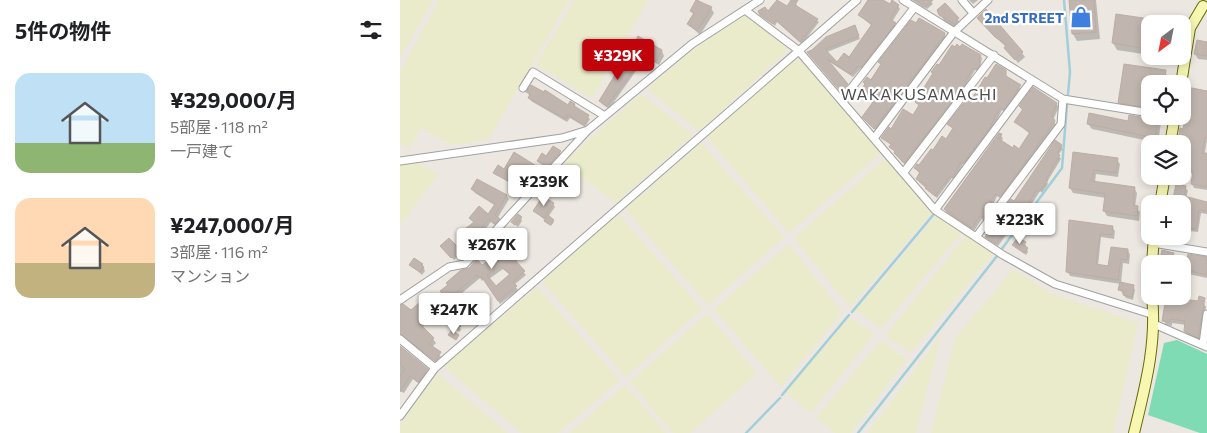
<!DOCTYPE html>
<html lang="ja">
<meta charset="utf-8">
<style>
body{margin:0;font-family:Commissioner,"Noto Sans JP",sans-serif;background:#f6f6f6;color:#202124;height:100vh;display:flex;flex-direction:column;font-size:19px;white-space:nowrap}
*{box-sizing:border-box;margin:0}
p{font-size:16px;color:#757577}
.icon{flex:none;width:28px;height:28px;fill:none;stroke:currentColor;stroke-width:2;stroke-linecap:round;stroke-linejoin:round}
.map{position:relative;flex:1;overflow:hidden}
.details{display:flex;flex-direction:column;background:#fff;width:400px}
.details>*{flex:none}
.needle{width:32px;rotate:212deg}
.fabs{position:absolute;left:741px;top:15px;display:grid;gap:10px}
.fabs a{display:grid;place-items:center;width:50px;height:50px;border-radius:10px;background:#fff;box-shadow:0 2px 8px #0003;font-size:25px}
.price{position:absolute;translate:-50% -42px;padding:0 11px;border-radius:5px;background:#fff;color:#222;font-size:16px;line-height:32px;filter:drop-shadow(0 1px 2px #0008)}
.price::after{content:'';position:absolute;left:50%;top:30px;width:15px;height:11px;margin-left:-8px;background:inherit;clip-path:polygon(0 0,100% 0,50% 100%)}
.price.on{background:#c1040c;color:#fff}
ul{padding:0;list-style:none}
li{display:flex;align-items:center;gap:15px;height:125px;padding:0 15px}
li span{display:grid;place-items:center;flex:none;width:140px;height:100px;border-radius:15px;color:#555}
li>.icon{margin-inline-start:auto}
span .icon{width:60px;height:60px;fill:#fffc;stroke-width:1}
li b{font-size:21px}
h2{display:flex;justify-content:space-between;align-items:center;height:60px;padding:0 15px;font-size:21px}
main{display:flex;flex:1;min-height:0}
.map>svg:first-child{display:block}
.farmland{fill:#eaebca}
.pitch{fill:#7edbb3}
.shadow{fill:#0003;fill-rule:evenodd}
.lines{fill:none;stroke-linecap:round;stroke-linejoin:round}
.stream{stroke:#a0cfda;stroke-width:2.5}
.building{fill:#c0b6af;stroke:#bdada3;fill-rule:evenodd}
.street-casing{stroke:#a1a1a1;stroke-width:9}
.secondary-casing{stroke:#666c06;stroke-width:12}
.street{stroke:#fff;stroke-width:7}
.secondary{stroke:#f7f7b2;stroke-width:10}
.labels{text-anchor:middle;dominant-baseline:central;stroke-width:4.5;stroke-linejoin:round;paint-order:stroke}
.shop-label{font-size:14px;font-weight:bold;fill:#366cbe;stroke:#fff;text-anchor:end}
.quarter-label{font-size:16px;letter-spacing:1px;fill:#4d4d4d;stroke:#fff}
</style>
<main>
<section class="details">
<h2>5件の物件<svg class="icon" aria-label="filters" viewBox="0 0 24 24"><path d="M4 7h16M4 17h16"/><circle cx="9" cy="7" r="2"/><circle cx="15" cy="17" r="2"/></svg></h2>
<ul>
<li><span style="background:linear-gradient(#bfe0f5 70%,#8fb573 0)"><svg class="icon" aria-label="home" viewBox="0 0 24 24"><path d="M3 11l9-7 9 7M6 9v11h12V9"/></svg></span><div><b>¥329,000/月</b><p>5部屋 · 118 m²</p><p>一戸建て</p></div></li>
<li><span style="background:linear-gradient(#ffd9b3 65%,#c2b280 0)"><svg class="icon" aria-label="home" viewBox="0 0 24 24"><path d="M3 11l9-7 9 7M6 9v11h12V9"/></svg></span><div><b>¥247,000/月</b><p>3部屋 · 116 m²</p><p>マンション</p></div></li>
</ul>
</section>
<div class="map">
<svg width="807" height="433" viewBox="0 0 807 433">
<rect width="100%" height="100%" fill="#ece7e0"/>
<path class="farmland" d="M0 0H33L0 58Z
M39 0H169L88 140 49 145 21 128 9 149 0 143V72Z
M174 0H248L192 98 136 65Z
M345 15 389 49 299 131 247 89 293 49Z
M393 60 402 61 482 152 389 233 307 137Z
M241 94 293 135 216 203 163 163Z
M301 143 384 237 308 305 225 209Z
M486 158 532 213 450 307 394 238Z
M16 161 38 175 0 225V164Z
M218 214 302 309 226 377 142 281Z
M536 216 562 233 481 328 456 310Z
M566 235 593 254 511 352 485 336Z
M389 244 442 312 381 387 314 309Z
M613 269 652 294 738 323 713 433H531L555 339Z
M137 287 220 380 158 433H122L43 366Z
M307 314 357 373 290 433H273L230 382Z
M450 317 474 334 411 413 385 392Z
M541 335 516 433H468Z
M481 340 507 359 451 433H435L416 418Z
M37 374 108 433H0V424Z
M225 385 266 433H169Z"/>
<path class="pitch" d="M777 340 807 354V433H800L748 415 764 343Z"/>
<path class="shadow" d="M298 0 311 8 314 13 300 35 289 24 294 15 291 11Z
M468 0H481L490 6H498L500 9 492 22 497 27 463 70 461 68 453 77 428 61 449 88 445 93 410 56 456 30 460 39 427 52 437 64 449 59 472 26 459 15Z
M512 0H530L533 4 527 9Z
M569 0H578L573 4Z
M670 0H696L700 39 677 41 673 34Z
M396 3 397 7 419 22 402 44 377 22 375 26 361 14 387 8Z
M545 4 561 24 557 28 545 22 538 10Z
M586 11 622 53 625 57 618 63 606 47 581 22Z
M750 21 752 24 749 55 717 50 713 43Z
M516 25 544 34 546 37 477 131 466 120 473 103 461 93 481 65 480 62Z
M239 38 262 51 264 56 259 65 236 52 233 47Z
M807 43V60L798 59 795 54Z
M553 46 581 56 582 59 579 70H575L563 91 506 165 501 161 492 146 483 138 513 117 520 106 517 102Z
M237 65 238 68 209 109 202 104 200 101Z
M605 71 607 78 621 89 605 112 602 110 592 130 565 165 563 164 554 180 552 178 537 198 519 182 517 179 520 174 515 168 520 167 546 141 554 130 549 125 574 99 587 79Z
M765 72 768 77 767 84H750V113L723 108 720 102Z
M128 92 168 106 174 105 190 119 185 127 170 118 167 122 131 101Z
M807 93V141L805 152 807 153V190L794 188 792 184 794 174 789 173 787 167 782 166V144L789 103 787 99Z
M656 104 659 107 653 120 656 125 602 199 597 196 586 221 582 219 574 231 547 213 545 209 601 135 603 139 601 141 613 149 620 150 630 134 615 122 623 111 620 107Z
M756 116H762L758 143 692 129 688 124 729 123Z
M661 146 663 149 658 155 661 159 647 182 648 184 642 193 640 191 621 221 618 219 598 246 588 240 586 237Z
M160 152 161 155 149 169 139 161Z
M674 153 717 160 720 164 718 177 696 174 695 183 734 188 737 193 735 207 740 212 739 221 707 216 704 211 706 198 673 193 670 188Z
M138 168 139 171 136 177 130 174 120 189 94 173Z
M785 187 788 191 786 198 807 203V214L801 213 798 232 782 230V204Z
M72 189 107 196 109 199 97 219 101 223 97 227 91 222 79 237 83 243 80 246 69 233 74 223 70 218 88 215 96 206 75 193Z
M153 204 155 207 148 217 154 222 151 226 135 211Z
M121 218 122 221 118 227 113 222Z
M670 222 712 227 715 231 714 239 701 237 698 266 710 267 728 250 730 255 729 264 723 263 721 284 670 276 668 272Z
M125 236 127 239 115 257 117 261 116 263 126 275 114 285 118 290 100 304 84 279 82 281 80 278 50 303 43 295 41 291 62 271 90 264 106 247 97 240 109 241ZM103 269 110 275 96 288 89 279Z
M625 243 628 252 626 255 614 246Z
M42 247 59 250 61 253 54 260Z
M773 254 775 258 788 260 807 258V278L784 273 782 282V264L760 262Z
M22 264 25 271 22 275 11 265Z
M733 286 735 290 733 300 726 298 720 290Z
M69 296 80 310 67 323 59 313Z
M28 297 39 309 22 328 33 339 36 343 32 347 42 358 38 364 6 339H0V306L11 312Z
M803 302 806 307 801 341 787 335 785 331 786 325 772 323V326L766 325 764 321Z
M51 325 60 327 61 330 59 332Z
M0 348 29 374 21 385 13 379 4 393 0 391Z"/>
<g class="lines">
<path class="stream" d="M664 0 670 72 668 94
M601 250 662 168 667 104
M452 312 534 214
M382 395 449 315
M346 433 380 398
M458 433 597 256"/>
</g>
<path class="building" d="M296 0 312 7 297 31 287 24 294 13 290 11Z
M377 0 387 6 391 0H398L395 5 418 19 400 42 376 20 373 24 360 15 358 11 365 7 368 11Z
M468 0H483L490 4 492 0 499 5 490 19 496 23 461 67 458 66 451 74 427 59 448 84 441 92 407 52 412 50 426 37 455 25 459 36 425 49 437 62 444 53 449 57 472 24 458 15Z
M515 0H533L524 7Z
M669 0H694L696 32 672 34Z
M545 3 559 18 554 24 539 15 537 10Z
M586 9 623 52 615 60 604 48 606 45 595 37 577 18Z
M716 14 750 19 746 49 712 43Z
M519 18 545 33 544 36 474 129 462 117 473 102 459 93 465 84 463 82 467 77 471 80 481 64 478 62 511 20 516 23Z
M238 36 262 50 256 61 232 47Z
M797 40 807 42V56L794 54Z
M557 44 560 47 562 44 581 55 579 59 580 65 576 70 573 68 562 88 504 163 494 153 495 151 489 147 491 144 481 138 489 127 491 129 503 109 513 115 519 105 515 102 533 73 531 72 537 64 539 65 552 45 555 47Z
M226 57 238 64 207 106 199 101Z
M596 64 606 70V76L621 85 603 110 600 108 590 127 563 163 561 162 552 178 550 176 535 196 525 188 527 186 516 179 520 172 514 168 517 164 519 165 531 149 533 150 542 136 546 139 553 128 547 124 570 95 573 97 585 77 587 78Z
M724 64 766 70 764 84H750V108L718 103Z
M131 85 144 92 145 90 168 105 170 101 175 104 174 106 189 115 184 125 168 115 166 119 128 98 130 94 126 92Z
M633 87 657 103 652 116 655 121 600 197 595 194 583 218 580 216 572 228 544 209 599 133 602 134 599 139 613 148 614 145 619 149 630 132 614 122 623 109 619 106Z
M787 87 807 91V138L805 137 802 154H807V187L791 184 793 171 785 169 786 164 782 163V144H778L780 128 783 129 789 99H786Z
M689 113 728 121 729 115 758 120 755 138 687 124Z
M655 140 662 145 657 153 660 155 646 179 648 180 640 191H636L619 219 616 216 596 244 585 237 589 231 588 230 611 199 614 201Z
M153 146 161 151 147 167 137 161 142 153 146 156Z
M114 152 138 167 134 175 128 172 119 187 93 173 98 165 104 169Z
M673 152 718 158 716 173 694 170 692 181 735 187 733 205 738 206 737 216 703 211 705 194 669 188Z
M77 179 107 195 95 215 100 219 95 224 89 219 77 233 82 238 77 243 65 229 74 222 69 218 79 206 88 214 95 204 71 189Z
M776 184 786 186 784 196 807 202V211L799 210 796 229 782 227V204H772Z
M143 196 154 203 144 218 133 211Z
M118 214 122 217 115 225 111 222Z
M148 215 154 220 150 225 144 221Z
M669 220 713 226 712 235 700 234 696 264 708 266 711 247 728 249 727 260 721 259 718 280 666 272Z
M116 228 126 235 113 254 116 257 114 259 125 271 113 282 117 286 98 301 81 276 79 278 77 275 47 300 40 291 48 285 46 283 61 270 69 268 77 259 82 265 89 260 90 262 105 246 96 240 99 235 109 240ZM100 266 110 274 96 286 87 275Z
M618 237 626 242 624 245 628 248 624 253 612 245Z
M49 238 60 249 51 258 40 246Z
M762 250 774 253 773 256 787 259 788 254 807 257V275L782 269V264L759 263Z
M14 258 23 264 21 265 24 267 20 272 9 265Z
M720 282 734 285 732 297 723 295 724 291 718 290Z
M69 294 78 304 63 319 55 307Z
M28 295 38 304 20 324 34 338 29 344 41 352 35 361 0 334V305L3 304 11 310Z
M799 296 805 298 798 338 784 331 785 321 770 319V322L762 321 766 297 798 301Z
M52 317 61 326 56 330 47 321Z
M52 330 59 335 56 340 48 335Z
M0 346 28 369 18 382 10 376 0 392V376L5 369 0 365Z"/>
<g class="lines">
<g class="street-casing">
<path id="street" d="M503 0 663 99 750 113
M562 0 573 13
M345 10 398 50 535 210 603 255 655 284 754 315
M123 88 133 72 205 116
M442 100 514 8
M475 137 554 32 588 0
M0 161 162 138 188 130 292 44 360 0
M504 172 594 55
M535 210 632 80
M576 237 661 124 663 99
M753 243 807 252
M0 300 49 267 65 264 188 130
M754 324 807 347
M0 339 35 368
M803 344 807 314
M0 416 35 368 457 0"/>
</g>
<g class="secondary-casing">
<path id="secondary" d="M781 84 790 28 803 6
M770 144 775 116
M760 204 765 176
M752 264 754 236
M734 433C745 387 757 344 752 296"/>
</g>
<use href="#street" class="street"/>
<use href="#secondary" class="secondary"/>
</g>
<defs>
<g id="shop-bare" transform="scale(1.725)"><path d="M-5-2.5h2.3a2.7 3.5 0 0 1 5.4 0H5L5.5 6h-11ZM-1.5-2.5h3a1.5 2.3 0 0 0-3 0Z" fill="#3f7fe0" stroke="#fff" stroke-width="2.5" paint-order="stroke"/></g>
</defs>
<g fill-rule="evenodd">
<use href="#shop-bare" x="681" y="17"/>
</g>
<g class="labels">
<g class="shop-label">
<text x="664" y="17">2nd STREET</text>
</g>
<g class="quarter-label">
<text x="519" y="93">WAKAKUSAMACHI</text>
</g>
</g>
</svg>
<div class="fabs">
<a><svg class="needle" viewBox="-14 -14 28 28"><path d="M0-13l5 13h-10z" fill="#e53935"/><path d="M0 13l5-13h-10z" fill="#757577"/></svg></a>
<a><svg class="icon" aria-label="locate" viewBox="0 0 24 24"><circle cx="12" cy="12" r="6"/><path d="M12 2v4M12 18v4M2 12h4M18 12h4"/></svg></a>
<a><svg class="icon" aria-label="layers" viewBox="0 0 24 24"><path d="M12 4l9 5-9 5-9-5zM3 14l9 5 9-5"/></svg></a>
<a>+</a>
<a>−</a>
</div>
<b class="price on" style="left:218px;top:81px">¥329K</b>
<b class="price" style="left:144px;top:207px">¥239K</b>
<b class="price" style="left:620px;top:245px">¥223K</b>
<b class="price" style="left:92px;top:270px">¥267K</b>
<b class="price" style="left:54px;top:335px">¥247K</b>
</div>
</main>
